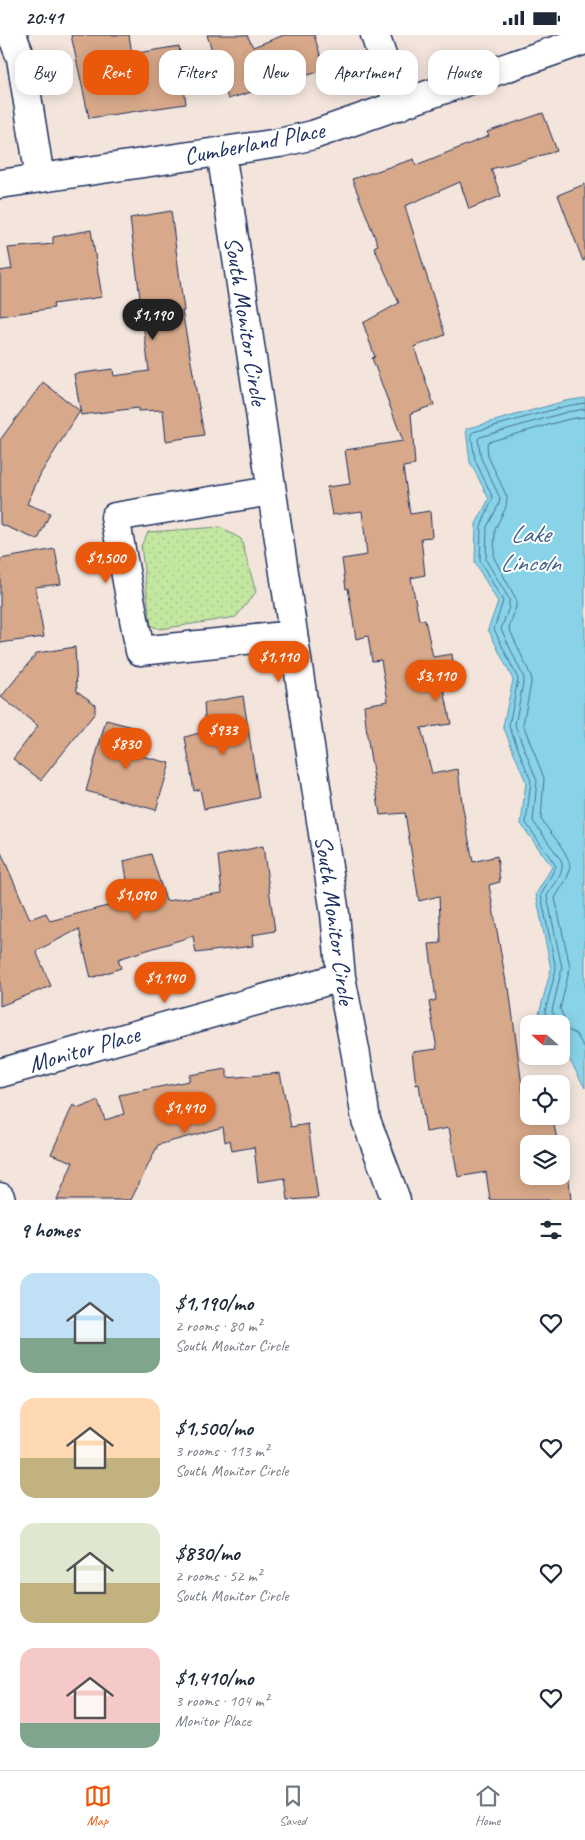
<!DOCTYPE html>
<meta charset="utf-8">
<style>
body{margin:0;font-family:Caveat,sans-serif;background:#f2f2f3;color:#1f2937;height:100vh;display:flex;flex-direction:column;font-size:19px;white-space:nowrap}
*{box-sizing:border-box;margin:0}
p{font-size:16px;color:#747a83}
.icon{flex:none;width:28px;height:28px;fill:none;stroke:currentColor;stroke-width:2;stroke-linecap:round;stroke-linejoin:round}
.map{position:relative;height:1165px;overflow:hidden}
.details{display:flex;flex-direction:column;background:#fff;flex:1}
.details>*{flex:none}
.hud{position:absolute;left:15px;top:15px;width:555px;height:45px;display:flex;gap:10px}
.needle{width:32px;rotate:291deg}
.fabs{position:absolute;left:520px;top:980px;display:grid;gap:10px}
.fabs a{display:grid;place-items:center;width:50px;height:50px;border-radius:10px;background:#fff;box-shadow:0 2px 12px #0003;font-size:25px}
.price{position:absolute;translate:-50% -42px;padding:0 11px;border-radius:18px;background:#ea580c;color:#fff;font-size:16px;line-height:32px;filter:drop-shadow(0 1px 2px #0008)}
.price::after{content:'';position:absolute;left:50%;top:30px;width:15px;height:11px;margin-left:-8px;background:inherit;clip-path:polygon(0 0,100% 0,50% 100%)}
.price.active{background:#222;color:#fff}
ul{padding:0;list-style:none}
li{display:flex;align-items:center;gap:15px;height:125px;padding:0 20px}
li span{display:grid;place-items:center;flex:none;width:140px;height:100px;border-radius:15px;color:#555}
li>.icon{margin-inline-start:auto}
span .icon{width:60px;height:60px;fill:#fffc;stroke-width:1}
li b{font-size:21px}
h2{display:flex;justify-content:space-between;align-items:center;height:60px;padding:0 20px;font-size:21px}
.pill{padding:0 18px;border-radius:15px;background:#fff;box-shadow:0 2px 12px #0003;font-size:18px;line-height:45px}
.pill.active{background:#ea580c;color:#fff}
.status{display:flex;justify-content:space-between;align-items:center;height:35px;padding:0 25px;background:#fff;direction:ltr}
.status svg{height:14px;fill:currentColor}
.dock{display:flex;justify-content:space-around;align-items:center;height:70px;border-top:1px solid #e0e1e3;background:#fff;font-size:14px;color:#747a83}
.dock a{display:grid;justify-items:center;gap:2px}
.dock .active{color:#ea580c}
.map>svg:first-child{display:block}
.grass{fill:url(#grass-dots);stroke:#6f8b7f}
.water{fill:#88d3e8;stroke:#5c91b1}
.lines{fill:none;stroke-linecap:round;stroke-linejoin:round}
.shore{stroke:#477195;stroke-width:1}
.building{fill:#d7a889;stroke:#1b2f5e}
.minor-casing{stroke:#1b2f5e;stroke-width:31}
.minor{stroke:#fff;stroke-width:28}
.labels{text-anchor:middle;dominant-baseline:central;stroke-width:4;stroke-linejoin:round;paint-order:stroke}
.street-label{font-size:24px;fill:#1b2f5e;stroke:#fff}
.water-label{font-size:25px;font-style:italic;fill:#3c6087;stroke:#fff}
</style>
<div class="status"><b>20:41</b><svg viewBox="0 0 49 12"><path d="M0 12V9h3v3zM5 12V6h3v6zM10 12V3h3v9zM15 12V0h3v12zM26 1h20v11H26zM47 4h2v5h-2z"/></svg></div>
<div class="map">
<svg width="585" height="1165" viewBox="0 0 585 1165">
<defs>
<pattern id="grass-dots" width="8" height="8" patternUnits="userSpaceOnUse" patternTransform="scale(1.25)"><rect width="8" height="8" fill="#c3e7a0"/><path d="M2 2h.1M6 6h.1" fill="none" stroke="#a7c68c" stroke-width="1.8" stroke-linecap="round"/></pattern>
</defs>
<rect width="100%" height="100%" fill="#f3e5dc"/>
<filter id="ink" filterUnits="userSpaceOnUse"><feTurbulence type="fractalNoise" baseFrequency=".02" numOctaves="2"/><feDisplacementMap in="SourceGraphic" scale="10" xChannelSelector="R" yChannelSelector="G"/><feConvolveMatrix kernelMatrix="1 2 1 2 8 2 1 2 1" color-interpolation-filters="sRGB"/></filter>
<g filter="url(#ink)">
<path class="grass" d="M220 492 241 504 256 557 236 582 161 594 151 591 141 511 148 497Z"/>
<path class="water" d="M585 363V1053L561 1009V989H547L539 979 551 934 536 859 552 832 521 789 526 747 503 691 513 645 488 594 498 567 475 528 476 489 489 464 470 427 466 394 565 366Z"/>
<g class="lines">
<path class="shore" d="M585 382 569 384 488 407 487 410 488 421 507 462 506 472 495 494 494 523 516 564V572L509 593 531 641V648L523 689 544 743 541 784C549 798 575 822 569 838 566 847 559 855 555 863L570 932 560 974 564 983V993L576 999 585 1014
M550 989V985L545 977 556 934 541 860 556 831 526 788 531 746 509 691 518 644 494 594 503 566 480 526 481 491 493 463 475 425 471 399 473 397 566 371 585 368
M557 989 556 983 552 976 562 933 547 861C553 850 566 838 561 825L533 786 537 746 515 690 524 643 501 594 509 572V564L486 525 487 492 499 469 500 463 481 423 478 404 480 402 567 377 585 374"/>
</g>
<path class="building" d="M71 0H129L132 19 179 11 186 69 89 83Z
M207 0H247L253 12 284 0H314L325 35 228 64Z
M543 78 557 116 491 134 501 161 469 174 460 147 405 171 445 300 414 312 434 370 411 378 415 430 403 432 410 479 430 476 432 502 421 503 425 540 411 543 419 585H425L433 622 452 619 455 646 443 649 451 689 421 693 432 739 458 734 462 768 473 827 497 821 500 847 489 850 507 953H509L523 1058H529V1081H552L558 1109H529V1141H561V1124L564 1135 568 1134 571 1165H490L486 1137 458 1142 449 1093 426 1097 419 1049 416 1050 412 1017 437 1014 429 967 436 965 429 909 441 908 439 861 419 866 405 778 380 780 367 701 364 670 388 666 381 625 372 626 368 601 356 604 348 553 346 554 342 524 367 520 362 476 332 480 327 452 350 449 345 415 403 406 372 323 375 322 363 288 399 268 374 212 378 210 352 144 414 124 416 130 489 101 487 97Z
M585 149V225L583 226 558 160Z
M171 176 184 276H182L204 400 166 406 163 375 138 376V373L81 380 74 339 113 334 114 341 149 336 130 183Z
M91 195 102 262 53 269 54 273 0 281V236L12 234 8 213 53 209V202Z
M43 347 80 376 41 438 27 469 50 478 38 505 0 489V405Z
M55 514 61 549 35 552 44 602 0 608V524Z
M75 612 77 656 95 669V678L41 745 13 724 38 691 1 662 37 618Z
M243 661 259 763 204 774 200 754 194 756 185 702 206 696 204 668Z
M106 685 137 693 129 718 170 728 156 775 86 756Z
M263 811 275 896 252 900 253 911 196 918 193 901 118 924 121 933 91 943 79 894 36 916 51 951 0 971V815L30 884 46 878 50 886 130 865 124 826 151 819 166 866 222 858 218 821Z
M227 1034V1043L280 1038 291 1092 308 1089 318 1163 288 1165 285 1143 258 1147 254 1112 232 1116 230 1105 225 1107 223 1092 158 1110 131 1165H57L73 1127 51 1119 73 1070 79 1073 98 1066 105 1085 124 1079 119 1060 189 1046V1040Z"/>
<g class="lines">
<g class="minor-casing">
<path id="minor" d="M12 0 21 23 40 143
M375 0 399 71
M221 116 335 879 341 942 356 1020 366 1085 396 1165
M0 149 279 108 313 100 585 5
M271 456 115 482 140 616 293 600
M0 1038 341 942
M0 1162 1 1165"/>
</g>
<use href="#minor" class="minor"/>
</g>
</g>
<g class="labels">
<g class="street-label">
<text transform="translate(254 108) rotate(-11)">Cumberland Place</text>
<text transform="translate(246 286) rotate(81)">South Monitor Circle</text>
<text transform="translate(335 885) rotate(82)">South Monitor Circle</text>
<text transform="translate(84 1014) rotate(-16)">Monitor Place</text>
</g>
<g class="water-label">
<text x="530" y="499">Lake<tspan x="530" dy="29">Lincoln</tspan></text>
</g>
</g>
</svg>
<div class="fabs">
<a><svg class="needle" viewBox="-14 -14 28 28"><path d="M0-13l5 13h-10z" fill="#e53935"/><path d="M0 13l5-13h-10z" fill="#747a83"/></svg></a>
<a><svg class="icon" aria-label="locate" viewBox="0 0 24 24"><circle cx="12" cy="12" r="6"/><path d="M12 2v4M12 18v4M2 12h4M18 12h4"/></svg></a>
<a><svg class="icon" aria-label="layers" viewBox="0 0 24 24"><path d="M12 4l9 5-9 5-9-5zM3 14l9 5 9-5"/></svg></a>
</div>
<b class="price active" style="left:153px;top:306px">$1,190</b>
<b class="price" style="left:106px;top:549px">$1,500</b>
<b class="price" style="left:279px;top:648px">$1,110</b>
<b class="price" style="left:436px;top:667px">$3,110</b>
<b class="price" style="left:223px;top:721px">$933</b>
<b class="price" style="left:126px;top:735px">$830</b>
<b class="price" style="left:136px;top:886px">$1,090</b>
<b class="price" style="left:165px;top:969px">$1,140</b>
<b class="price" style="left:185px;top:1099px">$1,410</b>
<div class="hud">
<a class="pill">Buy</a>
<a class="pill active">Rent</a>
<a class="pill">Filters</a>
<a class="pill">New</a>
<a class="pill">Apartment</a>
<a class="pill">House</a>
</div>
</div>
<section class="details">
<h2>9 homes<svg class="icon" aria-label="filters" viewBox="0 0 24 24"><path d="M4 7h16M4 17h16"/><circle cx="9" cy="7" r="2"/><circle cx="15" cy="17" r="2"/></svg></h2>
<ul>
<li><span style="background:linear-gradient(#bfe0f5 65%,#7fa58c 0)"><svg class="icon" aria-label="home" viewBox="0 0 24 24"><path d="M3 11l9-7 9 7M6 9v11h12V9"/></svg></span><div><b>$1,190/mo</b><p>2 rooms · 80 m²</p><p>South Monitor Circle</p></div><svg class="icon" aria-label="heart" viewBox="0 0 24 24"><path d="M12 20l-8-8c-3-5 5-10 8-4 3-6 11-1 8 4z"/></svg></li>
<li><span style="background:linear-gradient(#ffd9b3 60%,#c2b280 0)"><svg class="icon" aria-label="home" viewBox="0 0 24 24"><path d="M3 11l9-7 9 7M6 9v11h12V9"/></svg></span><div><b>$1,500/mo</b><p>3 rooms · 113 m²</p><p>South Monitor Circle</p></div><svg class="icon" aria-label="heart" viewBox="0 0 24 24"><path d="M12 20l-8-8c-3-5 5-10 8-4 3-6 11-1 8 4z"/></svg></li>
<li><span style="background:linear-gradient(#dfe7d0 60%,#c2b280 0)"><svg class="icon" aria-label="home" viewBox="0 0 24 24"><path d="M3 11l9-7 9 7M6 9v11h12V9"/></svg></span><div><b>$830/mo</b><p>2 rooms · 52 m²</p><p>South Monitor Circle</p></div><svg class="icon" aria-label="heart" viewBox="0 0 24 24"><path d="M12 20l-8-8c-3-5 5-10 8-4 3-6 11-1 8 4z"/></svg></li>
<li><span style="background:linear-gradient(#f6c9c9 75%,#7fa58c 0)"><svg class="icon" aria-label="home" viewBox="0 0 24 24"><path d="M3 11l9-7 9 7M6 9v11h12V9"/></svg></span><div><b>$1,410/mo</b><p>3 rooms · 104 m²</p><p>Monitor Place</p></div><svg class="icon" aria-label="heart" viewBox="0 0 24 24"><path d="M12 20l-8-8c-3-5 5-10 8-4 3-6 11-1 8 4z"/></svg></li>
</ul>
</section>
<nav class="dock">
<a class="active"><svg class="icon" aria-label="map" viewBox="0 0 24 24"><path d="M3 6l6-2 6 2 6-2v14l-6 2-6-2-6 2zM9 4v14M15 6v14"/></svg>Map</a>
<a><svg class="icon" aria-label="saved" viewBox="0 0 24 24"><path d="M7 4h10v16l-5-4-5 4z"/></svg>Saved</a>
<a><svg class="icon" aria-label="home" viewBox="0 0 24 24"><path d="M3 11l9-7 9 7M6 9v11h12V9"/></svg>Home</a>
</nav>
